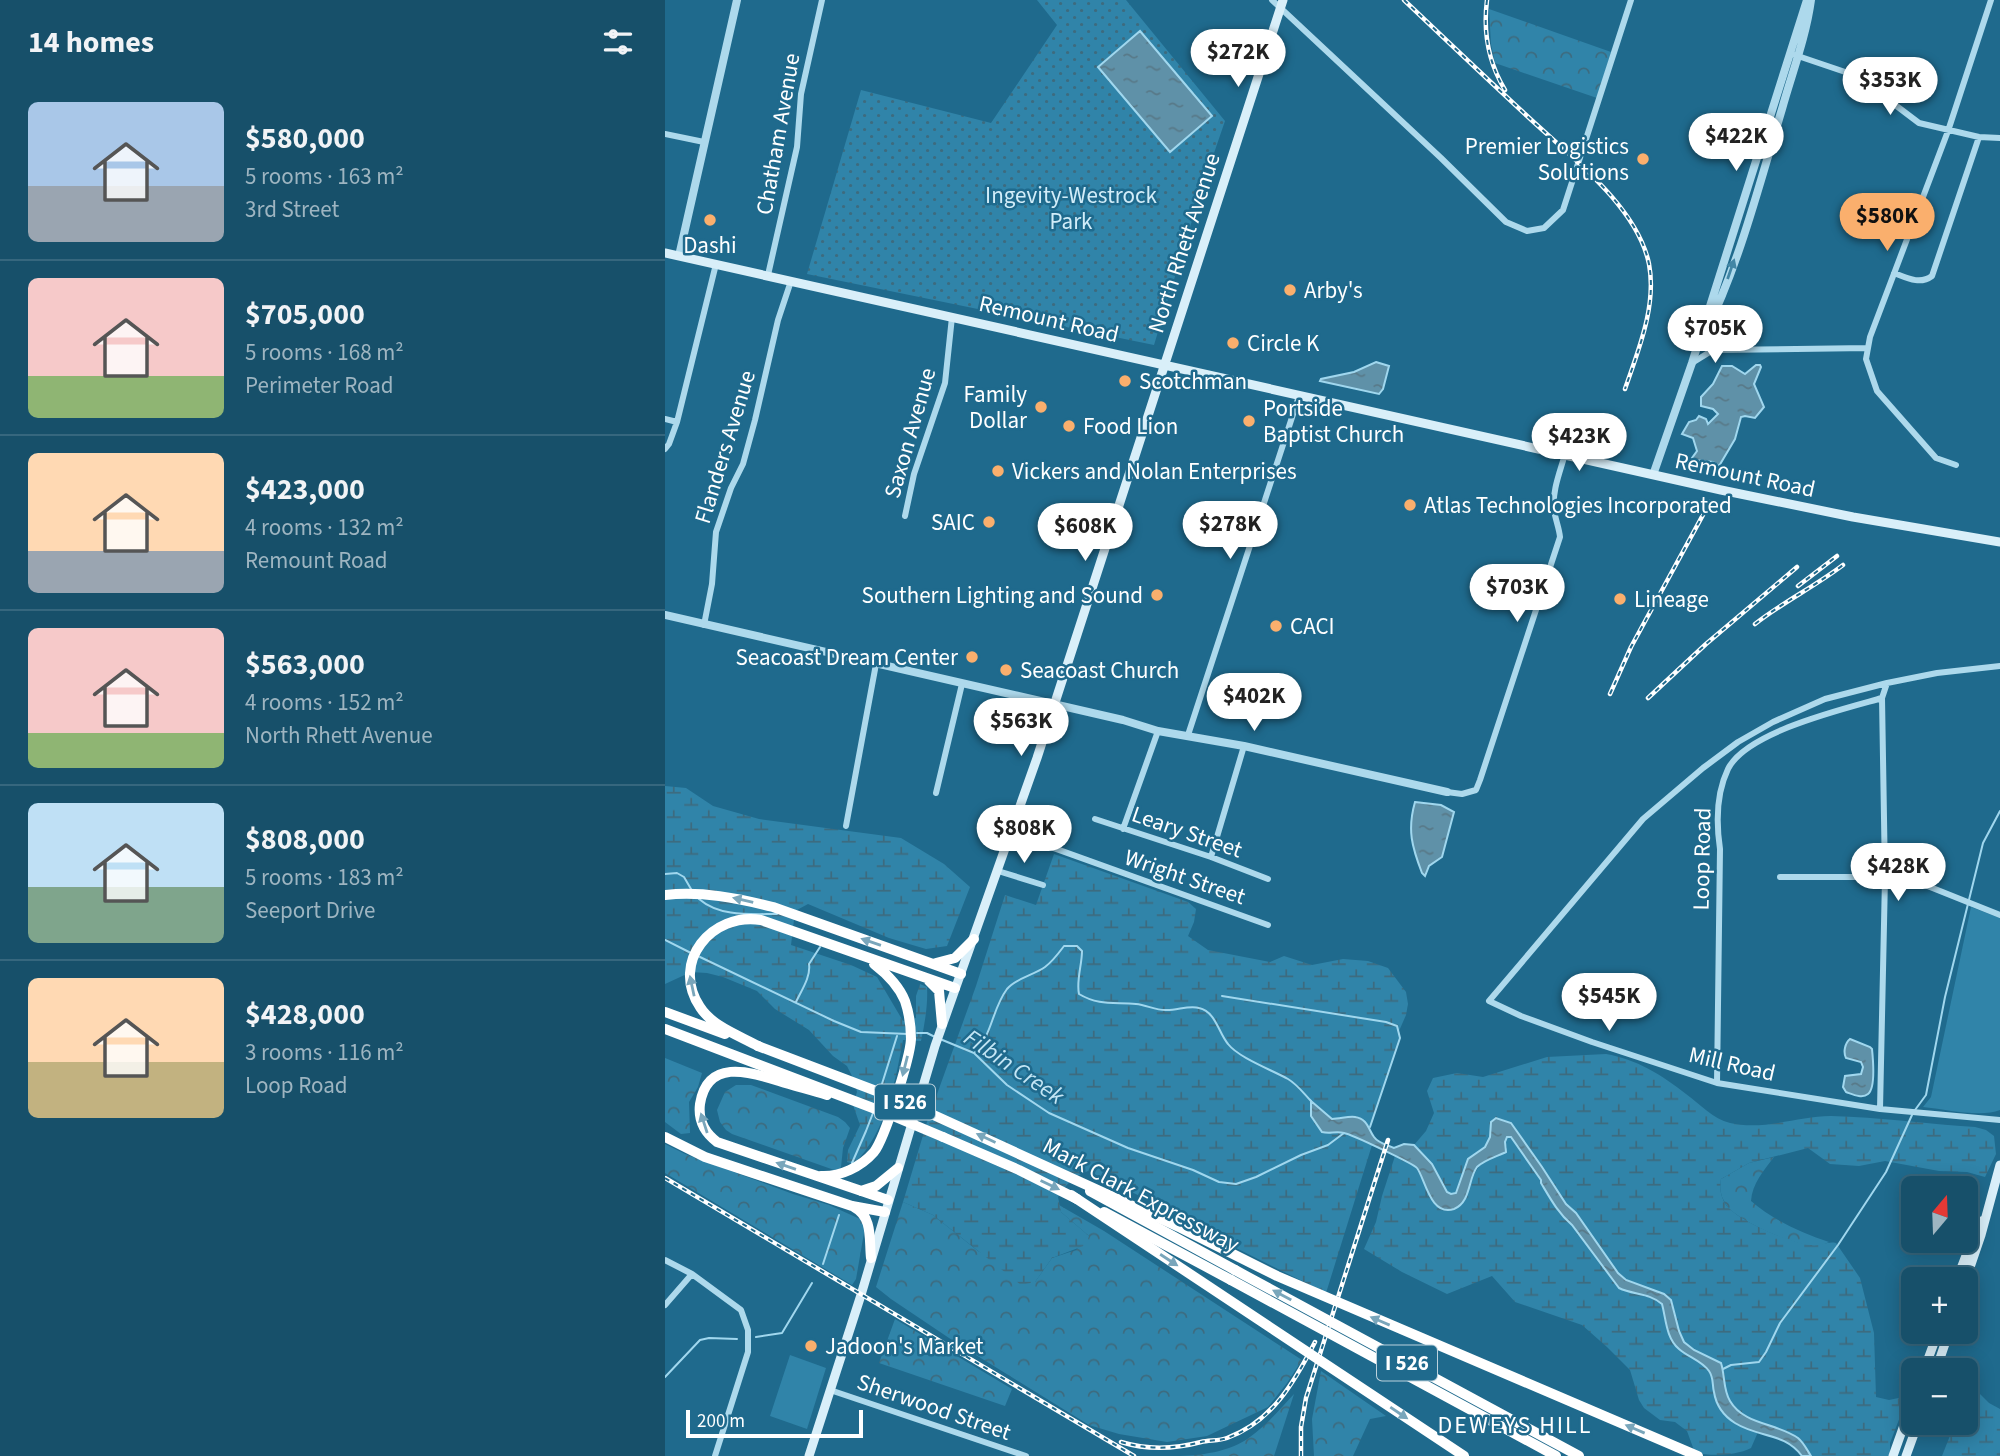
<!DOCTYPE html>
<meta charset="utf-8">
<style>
body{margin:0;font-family:"Source Sans 3",sans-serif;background:#245a72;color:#f1f3f6;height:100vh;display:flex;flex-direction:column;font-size:26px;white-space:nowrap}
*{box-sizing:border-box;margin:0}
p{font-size:23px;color:#9eb5c1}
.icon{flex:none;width:38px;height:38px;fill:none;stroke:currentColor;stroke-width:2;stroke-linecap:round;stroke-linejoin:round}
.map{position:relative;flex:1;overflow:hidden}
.drawer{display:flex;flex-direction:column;background:#17506a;width:665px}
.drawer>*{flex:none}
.needle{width:46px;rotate:19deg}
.controls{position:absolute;left:1236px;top:1176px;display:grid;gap:14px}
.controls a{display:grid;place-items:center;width:77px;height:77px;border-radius:10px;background:#17506a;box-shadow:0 4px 18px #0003,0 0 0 2px #36677e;font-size:35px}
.scale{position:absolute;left:21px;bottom:18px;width:177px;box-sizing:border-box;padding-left:7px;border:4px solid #fff;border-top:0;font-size:19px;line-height:24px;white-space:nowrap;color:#fff;-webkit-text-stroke:5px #1f6a8d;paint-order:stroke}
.price{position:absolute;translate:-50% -60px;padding:0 16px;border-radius:24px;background:#fff;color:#222;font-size:23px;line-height:46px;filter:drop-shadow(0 2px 4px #0008)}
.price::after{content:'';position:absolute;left:50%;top:42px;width:21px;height:16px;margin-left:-10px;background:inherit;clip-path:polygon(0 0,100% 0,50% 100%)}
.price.active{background:#faaf6d;color:#111}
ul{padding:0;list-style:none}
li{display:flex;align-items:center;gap:21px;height:175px;padding:0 28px}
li+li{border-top:2px solid #36677e}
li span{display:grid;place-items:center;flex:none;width:196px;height:140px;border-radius:10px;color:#555}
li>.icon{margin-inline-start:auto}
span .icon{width:84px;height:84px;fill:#fffc;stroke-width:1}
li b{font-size:30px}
h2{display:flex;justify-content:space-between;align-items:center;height:84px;padding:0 28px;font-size:30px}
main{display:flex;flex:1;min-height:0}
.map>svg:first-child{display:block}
.grass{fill:#3084a9}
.forest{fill:url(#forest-crowns)}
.wetland{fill:url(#wetland-marsh)}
.park{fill:url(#park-dots)}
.water{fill:url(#water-ripples);stroke:#a0d7ee;stroke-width:2}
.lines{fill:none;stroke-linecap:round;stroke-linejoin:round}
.stream{stroke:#a0d7ee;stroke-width:2}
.minor{stroke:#add9ec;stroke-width:6}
.tertiary{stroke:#add9ec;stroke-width:8}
.secondary{stroke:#d9eff9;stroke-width:9}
.motorway{stroke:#fff;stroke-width:10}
.rail-casing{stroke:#fff;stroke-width:4.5}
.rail{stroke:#1f6a8d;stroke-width:2;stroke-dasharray:5;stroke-linecap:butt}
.motorway-bridge{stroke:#fff;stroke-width:10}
.oneway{fill:#4286a5}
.oneway2{fill:#79a6bb}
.poi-dot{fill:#faaf6d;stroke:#1f6a8d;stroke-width:2.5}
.labels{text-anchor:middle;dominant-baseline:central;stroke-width:5;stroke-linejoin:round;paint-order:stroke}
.shield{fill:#1f6a8d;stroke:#bcd2dd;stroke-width:2}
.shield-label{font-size:21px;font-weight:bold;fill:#fff}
.street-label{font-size:23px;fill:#fff;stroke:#1f6a8d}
.poi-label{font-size:23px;fill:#fff;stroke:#1f6a8d;text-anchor:start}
.park-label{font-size:23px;fill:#d2edf9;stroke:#1f6a8d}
.water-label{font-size:24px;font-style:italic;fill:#c4e6f5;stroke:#1f6a8d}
.neighbourhood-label{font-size:24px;letter-spacing:2px;fill:#fff;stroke:#1f6a8d}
</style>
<main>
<section class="drawer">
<h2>14 homes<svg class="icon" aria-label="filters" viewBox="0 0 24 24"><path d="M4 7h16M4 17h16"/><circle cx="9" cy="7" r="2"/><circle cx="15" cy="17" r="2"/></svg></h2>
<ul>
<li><span style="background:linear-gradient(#a9c7e8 60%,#9aa5b1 0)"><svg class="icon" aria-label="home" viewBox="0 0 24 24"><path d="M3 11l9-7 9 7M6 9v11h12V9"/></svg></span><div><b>$580,000</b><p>5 rooms · 163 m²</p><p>3rd Street</p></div></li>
<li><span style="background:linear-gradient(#f6c9c9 70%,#8fb573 0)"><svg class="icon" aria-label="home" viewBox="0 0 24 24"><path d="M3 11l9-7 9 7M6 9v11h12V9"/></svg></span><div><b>$705,000</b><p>5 rooms · 168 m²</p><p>Perimeter Road</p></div></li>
<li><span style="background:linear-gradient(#ffd9b3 70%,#9aa5b1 0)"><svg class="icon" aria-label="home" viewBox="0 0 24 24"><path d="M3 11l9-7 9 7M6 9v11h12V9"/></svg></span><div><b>$423,000</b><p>4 rooms · 132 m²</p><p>Remount Road</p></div></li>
<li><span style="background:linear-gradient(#f6c9c9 75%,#8fb573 0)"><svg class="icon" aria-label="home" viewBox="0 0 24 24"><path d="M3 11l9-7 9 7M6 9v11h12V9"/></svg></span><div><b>$563,000</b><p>4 rooms · 152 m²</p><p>North Rhett Avenue</p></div></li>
<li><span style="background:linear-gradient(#bfe0f5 60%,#7fa58c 0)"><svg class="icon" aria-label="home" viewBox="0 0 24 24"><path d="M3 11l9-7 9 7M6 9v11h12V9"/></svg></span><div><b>$808,000</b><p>5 rooms · 183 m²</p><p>Seeport Drive</p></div></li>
<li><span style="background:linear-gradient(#ffd9b3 60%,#c2b280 0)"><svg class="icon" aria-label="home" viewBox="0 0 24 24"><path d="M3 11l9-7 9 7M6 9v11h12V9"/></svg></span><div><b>$428,000</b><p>3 rooms · 116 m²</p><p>Loop Road</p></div></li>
</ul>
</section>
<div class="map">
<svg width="1335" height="1456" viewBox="0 0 1335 1456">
<defs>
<pattern id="forest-crowns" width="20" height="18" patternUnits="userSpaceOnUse" patternTransform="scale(1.75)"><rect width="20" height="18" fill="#3084a9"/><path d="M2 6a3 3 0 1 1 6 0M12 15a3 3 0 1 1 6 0" fill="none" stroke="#3d6b7f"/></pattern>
<pattern id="wetland-marsh" width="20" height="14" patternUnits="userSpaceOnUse" patternTransform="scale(1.75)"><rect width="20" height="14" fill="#3084a9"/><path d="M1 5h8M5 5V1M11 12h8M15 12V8" fill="none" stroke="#3d6b7f"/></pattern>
<pattern id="park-dots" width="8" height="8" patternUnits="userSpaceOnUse" patternTransform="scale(1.75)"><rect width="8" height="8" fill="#3084a9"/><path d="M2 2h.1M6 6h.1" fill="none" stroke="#3d6b7f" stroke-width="1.8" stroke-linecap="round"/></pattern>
<pattern id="water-ripples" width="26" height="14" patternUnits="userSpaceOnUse" patternTransform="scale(1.75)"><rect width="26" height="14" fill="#5f91a8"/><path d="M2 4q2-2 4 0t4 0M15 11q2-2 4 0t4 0" fill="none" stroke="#587988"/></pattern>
</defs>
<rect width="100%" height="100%" fill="#1f6a8d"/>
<path class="grass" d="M1306 907 1335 918V1110C1316 1118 1279 1109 1258 1107L1266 1097Z
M125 1355 161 1368 142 1429 105 1416Z"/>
<path class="forest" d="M824 9 946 52 932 98 830 63 826 44Z
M0 1058 37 1073 33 1087 24 1102 25 1133 16 1134 0 1122Z
M71 1085H86L173 1117 180 1122 185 1128 178 1148 176 1167 172 1171 67 1134 61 1130 55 1122 52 1110 60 1092Z
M0 1144 20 1154 128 1194 164 1205 195 1219 200 1227 191 1279 187 1285 0 1173Z
M1109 1157C1099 1170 1087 1184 1086 1201 1108 1220 1136 1233 1164 1242 1160 1244 1157 1245 1153 1246 1134 1248 1073 1221 1062 1206 1056 1198 1054 1189 1056 1179L1084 1163Z
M238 1202 268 1215 313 1251 370 1282 387 1258 411 1250 424 1236 396 1212 394 1205 439 1231 637 1360 622 1383 603 1407 542 1436 502 1442 454 1434 424 1425 290 1342 226 1299 211 1287Z
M230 1319 347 1389 340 1406 214 1363Z
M656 1371 721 1416 705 1419 688 1456H649L647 1419Z
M629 1394 609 1456H510C534 1456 566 1452 585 1437 602 1425 615 1409 629 1394Z"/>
<path class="wetland" d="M0 786 21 788 48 806 94 819 236 838 279 864 305 887 282 946 261 949 224 938 143 904 130 911 126 945 186 965 212 977 238 1021 251 1018V996L255 984 262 987C263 1004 260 1023 256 1041L238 1040C230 1083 221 1132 189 1164L182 1162 183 1150 195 1125 188 1105 192 1092 189 1080 182 1066 168 1056 144 1030 110 1009 92 991 58 977 42 973 26 972 0 984Z
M389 854 523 902 531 909 529 922 523 936 543 950 605 962 619 956 647 965 678 959 703 961 723 968 741 992 743 1004 741 1015 734 1031 735 1038 705 1127C692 1114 684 1119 667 1119L647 1102 666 1134C683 1129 693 1141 707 1145L661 1293 569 1247 537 1226 423 1171C408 1177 401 1184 393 1197L396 1212 424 1236 421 1245 387 1258 370 1282 356 1285 268 1215 238 1202 262 1122 311 986 340 895 371 905Z
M941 1054C971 1059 997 1075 1021 1094 1035 1104 1048 1119 1065 1123 1099 1131 1133 1116 1166 1116 1214 1117 1262 1124 1310 1127L1321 1130 1329 1136 1331 1154 1320 1177 1302 1172 1274 1171 1220 1161 1194 1166 1165 1164 1143 1148 1084 1163 1056 1179C1054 1189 1056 1197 1061 1205 1073 1221 1124 1242 1145 1245 1155 1247 1161 1241 1171 1243L1195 1278 1209 1333 1211 1397 1224 1400 1243 1396 1225 1443V1456H1146C1142 1450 1139 1443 1133 1438 1112 1423 1079 1425 1065 1401 1058 1390 1060 1375 1056 1363L1029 1350 1019 1342 1014 1331 1006 1300 999 1294 961 1280 953 1273 911 1213 901 1204 864 1147 846 1123 826 1122 825 1137 820 1147 803 1159 791 1193 786 1194 782 1192 767 1164 749 1145 761 1131 769 1113 762 1091 768 1078 792 1073 818 1077 882 1057Z
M842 1137H846L877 1180 876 1183C885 1198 893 1213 907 1225L954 1287 964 1292 993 1300 997 1304 1003 1332 1014 1349 1041 1367 1048 1379V1391L1078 1427 1093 1432 1086 1448C1070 1456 1047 1456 1030 1453L1022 1431 1010 1422 995 1420 979 1408 974 1400 965 1370 942 1347 917 1325 850 1302 827 1276 782 1294 737 1272 699 1249 711 1222 717 1196 730 1156 752 1167 767 1200 801 1198C812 1164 811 1166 842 1148L840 1142Z
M1303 1382 1324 1403 1335 1409V1456H1277L1290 1423H1300V1391Z"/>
<path class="park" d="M372 0H461L560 121 537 188 489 345 142 274 196 90 326 123 392 25Z"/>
<path class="water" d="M475 31 547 116 505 152 433 67Z
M711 362 724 366 718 389 714 394 655 381 656 379 689 372Z
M1091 365H1095L1096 367 1089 384 1099 407 1090 418 1080 416 1076 417 1070 439 1054 466 1048 462 1029 460 1027 458 1032 451 1028 438 1017 434 1024 422 1031 420 1034 416 1041 419 1043 424 1053 414 1048 409 1036 406V397L1048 384 1057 366H1067L1080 374Z
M750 802 776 805 789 812 777 857 764 866 760 876 757 873C747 847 742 830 750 802Z
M1185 1039 1205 1047 1207 1049C1208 1059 1211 1088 1203 1094 1197 1099 1187 1094 1181 1092L1178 1087 1180 1076 1196 1074 1198 1067 1196 1062 1181 1058C1178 1052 1180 1043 1185 1039Z
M646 1101 667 1119C675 1119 683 1116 690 1117 703 1119 703 1129 709 1137 713 1143 722 1145 729 1148L739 1144 749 1145 767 1164 782 1192 786 1194 791 1193 803 1159 820 1147 825 1137 826 1122 831 1118 846 1123 877 1167 901 1204 911 1213 953 1273 961 1280 999 1294 1006 1300 1014 1331 1019 1342 1029 1350 1056 1363C1060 1375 1058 1390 1065 1401 1079 1425 1112 1423 1133 1438 1139 1443 1142 1450 1146 1456H1137C1119 1432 1094 1438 1070 1423 1059 1416 1051 1405 1049 1392 1047 1385 1049 1378 1044 1371 1037 1361 1023 1357 1014 1349 1001 1338 1001 1319 997 1304 985 1293 968 1295 954 1288L907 1225C893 1213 885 1198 876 1183V1180L846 1137H842L840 1142 841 1152C833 1156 819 1160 812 1167 803 1179 806 1202 789 1209 765 1217 760 1178 752 1168 749 1164 686 1134 679 1133 671 1131 665 1134 657 1132L646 1116Z"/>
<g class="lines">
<path class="stream" d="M0 874 12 873 19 877 26 889
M34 899C55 917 85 914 112 914
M0 940 26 953
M35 957 169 1021 196 1032 243 1034
M557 996 721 1022 732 1026 735 1038 705 1127
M131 1002C136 991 146 977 144 964L155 947
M252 1033H262L270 1037
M275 1039 309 1053 342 1085 384 1113 463 1148 528 1170 554 1182 571 1184 591 1177 636 1155 663 1145 679 1133
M310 1052C328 1033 327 1009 342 989 351 978 369 975 380 967 388 961 393 954 399 946H412L417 951C417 965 411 981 414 994 434 1006 449 1002 471 1004 482 1005 492 1011 502 1010 513 1010 525 1005 534 1008 551 1012 553 1032 563 1044 574 1058 607 1070 623 1079 633 1085 639 1094 646 1101
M216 1087 232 1036
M1250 1110 1261 1095 1280 997 1318 843 1335 811
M187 1163 201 1131 208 1113
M158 1264 174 1215
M91 1337 117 1333 147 1283
M1058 1369 1066 1365 1094 1362 1101 1352 1115 1323 1173 1245 1221 1172 1247 1115
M0 1377 35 1340 44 1338 72 1339"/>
<path class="minor" d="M607 0 776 158 841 222 862 231 879 228 898 210 966 0
M1130 55 1192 76 1254 123 1314 137 1335 138
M0 134 39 142
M1229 273C1242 278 1255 285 1267 276L1314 137
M103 275 132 147 136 94 157 0
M1027 363 1048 350 1203 348
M0 419 12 422
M0 449 4 444 12 422 51 264
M1291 465 1271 458 1212 391 1201 359 1205 337 1283 131 1326 0
M240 516 249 474 280 383 287 317
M39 625 47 584 51 532 66 488 78 464 90 420 113 320 126 281
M1222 683 1160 699 1108 722 1073 742 1038 768 978 819 824 1001 856 1016 927 1042 1052 1083 1215 1109 1335 1120
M523 735 634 396
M782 792 797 794 811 790 815 780 895 537C894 527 890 519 889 509 887 491 895 472 900 454
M271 793 297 684
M430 819 546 857 603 879
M181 826 211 664
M458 829 493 731
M347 833 603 925
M546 857 579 746
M333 871 378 885
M1115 877H1233L1260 885 1335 915
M1052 1083 1055 849C1051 822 1051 794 1063 769 1081 732 1178 709 1217 698L1222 683 1272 673 1335 666
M1215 1109 1220 878 1217 698
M0 1260 27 1274 76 1310 83 1330V1352L50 1456
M0 1305 27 1274
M165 1390 361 1456"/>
<path class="tertiary" d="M14 256 72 0
M1040 333C1074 265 1095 182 1117 109 1127 73 1141 37 1146 0
M988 475 1027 363 1142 0
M0 615 458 720 493 731 579 746 782 792"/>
<path class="secondary" d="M0 253 1056 490 1188 517 1335 542
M1292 1279 1310 1232 1316 1221
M1300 1282 1316 1235 1335 1165
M1259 1370 1273 1332
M1271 1370 1284 1332
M144 1456 196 1295 270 1046 372 758 618 0
M1228 1456 1248 1400
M1241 1456 1253 1423"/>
<path class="motorway" d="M0 895C37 891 72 898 108 907L296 974
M271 963 290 958 309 939
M264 981 274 991 277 1024
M0 1012 60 1034
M93 1046C73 1035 47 1026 35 1007 5 962 47 912 96 920L290 988
M162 1095C146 1090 130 1086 114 1081 83 1071 42 1059 35 1104 33 1120 40 1133 52 1142L223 1200
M0 1137 40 1157 187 1206 220 1212
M278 1137 354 1170 412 1199
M156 1176C175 1177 196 1167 209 1152 220 1138 245 1058 246 1039 246 1027 244 1013 240 1001 234 986 222 974 209 964
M196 1191 211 1186 233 1168
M425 1191 570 1270
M189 1207C208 1217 204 1239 206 1258
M439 1212 566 1280"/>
<g class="rail-casing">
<path id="rail" d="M739 0C779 38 819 76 860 114 902 154 972 205 984 264 992 306 973 351 960 389
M822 0C818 32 823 62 840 90
M1133 586 1172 556
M1090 624C1118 602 1149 587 1178 565
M945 694 966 647 1045 502
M983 698 1041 644 1132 567
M0 1178 469 1456
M456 1442C482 1450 510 1449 536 1442 544 1440 554 1441 562 1438 607 1422 630 1381 650 1342
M636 1456V1427L641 1398 723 1140"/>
</g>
<use href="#rail" class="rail"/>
<path class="motorway-bridge" d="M0 1029 221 1113 278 1137
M93 1046 240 1102 516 1228 612 1276 1033 1456
M406 1195 799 1456
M570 1270 914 1456
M566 1280 891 1456"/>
</g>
<defs><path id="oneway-solid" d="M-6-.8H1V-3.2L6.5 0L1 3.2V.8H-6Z" transform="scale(1.75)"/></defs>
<use class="oneway" href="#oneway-solid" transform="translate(1066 269) rotate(-71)"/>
<g class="oneway2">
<use href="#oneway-solid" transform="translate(78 900) rotate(-167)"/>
<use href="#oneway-solid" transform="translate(206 942) rotate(-161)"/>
<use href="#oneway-solid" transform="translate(27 986) rotate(-102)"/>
<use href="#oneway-solid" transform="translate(240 1066) rotate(104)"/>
<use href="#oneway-solid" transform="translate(39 1123) rotate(-108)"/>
<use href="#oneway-solid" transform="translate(321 1138) rotate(-155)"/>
<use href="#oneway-solid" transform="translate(121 1166) rotate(-161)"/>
<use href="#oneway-solid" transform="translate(385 1185) rotate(26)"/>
<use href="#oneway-solid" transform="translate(504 1260) rotate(33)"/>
<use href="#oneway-solid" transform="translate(617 1295) rotate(-152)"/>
<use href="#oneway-solid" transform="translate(715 1321) rotate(-157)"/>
<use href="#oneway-solid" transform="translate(734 1413) rotate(34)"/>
<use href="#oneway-solid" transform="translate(970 1429) rotate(-157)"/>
</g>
<g class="poi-dot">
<circle cx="978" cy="159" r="7"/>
<circle cx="45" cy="220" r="7"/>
<circle cx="625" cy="290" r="7"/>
<circle cx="568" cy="343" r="7"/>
<circle cx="460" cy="381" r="7"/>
<circle cx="376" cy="407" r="7"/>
<circle cx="584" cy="421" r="7"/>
<circle cx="404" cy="426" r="7"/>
<circle cx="333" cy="471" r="7"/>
<circle cx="745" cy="505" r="7"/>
<circle cx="324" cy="522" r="7"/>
<circle cx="492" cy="595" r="7"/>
<circle cx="955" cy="599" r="7"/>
<circle cx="611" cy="626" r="7"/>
<circle cx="307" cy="657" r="7"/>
<circle cx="341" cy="670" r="7"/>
<circle cx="146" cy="1346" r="7"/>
</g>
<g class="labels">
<g class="shield">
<rect x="210" y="1084.5" width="60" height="35" rx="5"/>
<rect x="712" y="1345.5" width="60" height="35" rx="5"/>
</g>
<g class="shield-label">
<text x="240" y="1102">I 526</text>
<text x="742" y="1363">I 526</text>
</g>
<g class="street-label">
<text transform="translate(113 134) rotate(-80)">Chatham Avenue</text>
<text transform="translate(519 243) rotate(-72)">North Rhett Avenue</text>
<text transform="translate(384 319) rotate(13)">Remount Road</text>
<text transform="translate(245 433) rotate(-74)">Saxon Avenue</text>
<text transform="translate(60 447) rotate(-73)">Flanders Avenue</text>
<text transform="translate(1080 475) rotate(12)">Remount Road</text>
<text transform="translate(522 832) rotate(19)">Leary Street</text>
<text transform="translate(1037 859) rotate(-89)">Loop Road</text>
<text transform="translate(520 877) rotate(19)">Wright Street</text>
<text transform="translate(1067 1064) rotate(13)">Mill Road</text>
<text transform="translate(476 1195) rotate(28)">Mark Clark Expressway</text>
<text transform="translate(269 1407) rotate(19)">Sherwood Street</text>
</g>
<g class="poi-label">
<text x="964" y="146" text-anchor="end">Premier Logistics<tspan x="964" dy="26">Solutions</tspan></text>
<text x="45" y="245" text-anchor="middle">Dashi</text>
<text x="639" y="290">Arby's</text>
<text x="582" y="343">Circle K</text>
<text x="474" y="381">Scotchman</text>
<text x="362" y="394" text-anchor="end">Family<tspan x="362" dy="26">Dollar</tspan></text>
<text x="598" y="408">Portside<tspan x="598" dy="26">Baptist Church</tspan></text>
<text x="418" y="426">Food Lion</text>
<text x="347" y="471">Vickers and Nolan Enterprises</text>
<text x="759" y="505">Atlas Technologies Incorporated</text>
<text x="310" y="522" text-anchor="end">SAIC</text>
<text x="478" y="595" text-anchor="end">Southern Lighting and Sound</text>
<text x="969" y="599">Lineage</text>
<text x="625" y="626">CACI</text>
<text x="293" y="657" text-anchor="end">Seacoast Dream Center</text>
<text x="355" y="670">Seacoast Church</text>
<text x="160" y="1346">Jadoon's Market</text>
</g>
<g class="park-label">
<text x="406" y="195">Ingevity-Westrock<tspan x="406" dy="26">Park</tspan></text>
</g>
<g class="water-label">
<text transform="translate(349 1067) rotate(34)">Filbin Creek</text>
</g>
<g class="neighbourhood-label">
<text x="850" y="1425">DEWEYS HILL</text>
</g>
</g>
</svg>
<div class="controls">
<a><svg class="needle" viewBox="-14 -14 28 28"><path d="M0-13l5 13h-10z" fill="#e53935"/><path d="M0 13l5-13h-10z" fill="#9eb5c1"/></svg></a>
<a>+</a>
<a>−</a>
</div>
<div class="scale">200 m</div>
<b class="price" style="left:573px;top:89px">$272K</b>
<b class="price" style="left:1225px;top:117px">$353K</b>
<b class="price" style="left:1071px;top:173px">$422K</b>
<b class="price active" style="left:1222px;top:253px">$580K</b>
<b class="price" style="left:1050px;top:365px">$705K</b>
<b class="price" style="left:914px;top:473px">$423K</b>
<b class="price" style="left:565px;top:561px">$278K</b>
<b class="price" style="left:420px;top:563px">$608K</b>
<b class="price" style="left:852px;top:624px">$703K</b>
<b class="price" style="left:589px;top:733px">$402K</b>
<b class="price" style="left:356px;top:758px">$563K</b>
<b class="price" style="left:359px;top:865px">$808K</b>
<b class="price" style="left:1233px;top:903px">$428K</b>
<b class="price" style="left:944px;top:1033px">$545K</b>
</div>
</main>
